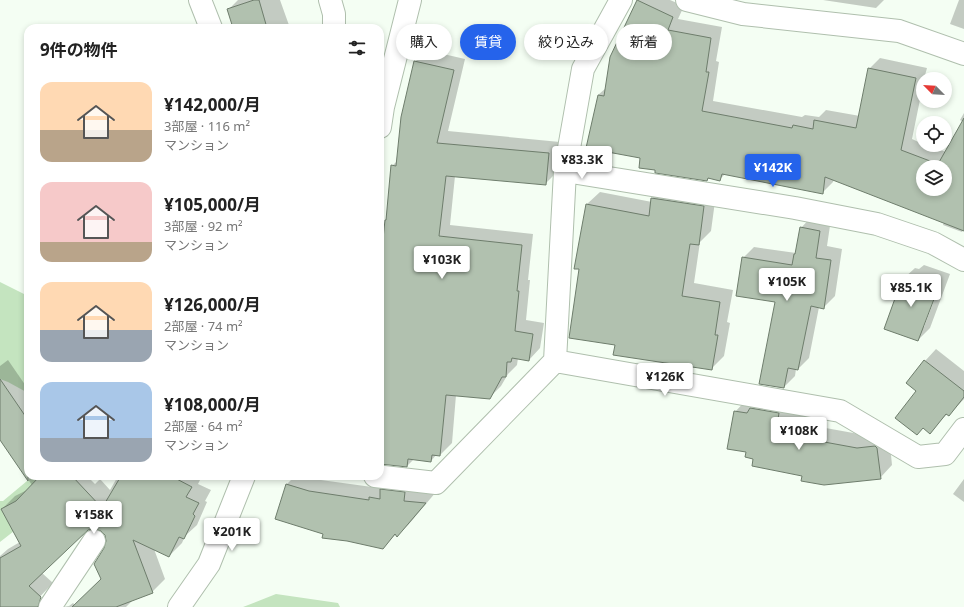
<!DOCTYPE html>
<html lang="ja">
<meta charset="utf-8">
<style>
body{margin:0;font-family:"Noto Sans","Noto Sans JP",sans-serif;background:#f2f2f2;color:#222;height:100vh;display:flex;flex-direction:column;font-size:15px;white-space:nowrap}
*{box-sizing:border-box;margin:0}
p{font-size:13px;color:#767676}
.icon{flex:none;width:22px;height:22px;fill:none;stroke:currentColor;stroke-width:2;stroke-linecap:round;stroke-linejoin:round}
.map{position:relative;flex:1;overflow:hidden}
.side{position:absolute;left:24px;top:24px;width:360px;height:456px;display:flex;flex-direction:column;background:#fff;border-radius:12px;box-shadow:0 2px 6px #0003}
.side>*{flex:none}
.top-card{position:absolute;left:396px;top:24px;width:380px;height:36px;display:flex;gap:8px}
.needle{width:26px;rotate:294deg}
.controls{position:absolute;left:916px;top:72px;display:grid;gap:8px}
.controls a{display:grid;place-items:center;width:36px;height:36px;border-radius:50%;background:#fff;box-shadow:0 2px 6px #0003;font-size:20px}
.price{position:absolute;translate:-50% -34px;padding:0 9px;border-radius:4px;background:#fff;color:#222;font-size:13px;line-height:26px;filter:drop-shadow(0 1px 2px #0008)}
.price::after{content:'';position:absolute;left:50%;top:24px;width:12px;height:9px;margin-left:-6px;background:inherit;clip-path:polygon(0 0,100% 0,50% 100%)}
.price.on{background:#2563eb;color:#fff}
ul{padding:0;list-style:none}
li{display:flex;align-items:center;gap:12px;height:100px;padding:0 16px}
li span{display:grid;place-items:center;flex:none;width:112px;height:80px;border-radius:12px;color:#555}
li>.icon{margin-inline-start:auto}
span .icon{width:48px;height:48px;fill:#fffc;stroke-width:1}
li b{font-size:17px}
h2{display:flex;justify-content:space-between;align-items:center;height:48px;padding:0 16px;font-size:17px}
.pill{padding:0 14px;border-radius:18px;background:#fff;box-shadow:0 2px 6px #0003;font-size:14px;line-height:36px}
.pill.on{background:#2563eb;color:#fff}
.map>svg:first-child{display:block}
.green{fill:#c4e4bf}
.shadow{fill:#0003;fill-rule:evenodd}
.building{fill:#b1c1af;stroke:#6e7d6c;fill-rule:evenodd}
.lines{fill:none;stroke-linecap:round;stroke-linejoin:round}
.street-casing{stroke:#afbfad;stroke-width:24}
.secondary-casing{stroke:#afbfad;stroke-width:24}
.street{stroke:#fff;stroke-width:22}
.secondary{stroke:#fff;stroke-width:22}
</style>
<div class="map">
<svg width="964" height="607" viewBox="0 0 964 607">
<rect width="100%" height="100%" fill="#f4fef3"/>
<path class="green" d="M0 282 28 296V393L8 382 0 379Z
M33 476H76L73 485 0 542V501H3Z
M276 594 338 603 340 607H243Z"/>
<path class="shadow" d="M238 0H280L290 28H234L228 10Z
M638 0H670L684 6 678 19 722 27 716 61 719 62 713 101 802 117 805 115 819 117 826 110 860 116 869 69 880 58 927 68 924 79H923V85L912 139 923 144V145H927L946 152 963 122 960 120 964 113V229L962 232 943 225 944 222 834 179 833 182 822 193 725 174 720 179 710 177 707 180 656 169 641 158 598 95 606 88ZM923 167H945V189H923Z
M823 0H884L876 8Z
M959 0H964V29L950 24Z
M426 50 465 59 448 131 560 142 557 172 545 184 455 176 450 225 533 234 528 280H530L526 320 544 323 540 348 529 360 518 358 517 365 508 374 501 386 489 398 456 395 452 443 440 455 437 454 431 461 414 459 407 466 380 463V279L392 166 397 161 415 62Z
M665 185 716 194 711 231 700 242 694 283 733 290 727 322 730 323 724 356 711 369 616 344 580 269 587 204 600 192 652 202V198Z
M812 216 831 219 827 246 842 249 835 296 824 307H819L809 358 798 369H796L795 376 784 387 776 301 743 258 754 247 796 253 801 228Z
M924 265 950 274 930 328 918 340 885 328 903 279 915 268 919 269ZM939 281 941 282 924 327H922Z
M936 349 964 371V399L949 415 947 414 930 432 918 391 925 361Z
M8 360 28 389V476H87L95 484 100 479 110 490 118 476H202L198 484 211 490 205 501 207 502 197 525 185 536 182 543 169 556 154 549 165 579 152 592 134 599 126 607H63L69 606 73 603 75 605 102 579 107 541 106 535 102 530 95 528 88 529 42 573 53 583 30 607H2L0 605V556L8 549 20 542 2 509 15 496 29 489 32 485 0 439V366Z
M747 399 812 411 809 425 870 436 889 435 892 465 880 478 803 475 755 458 747 451 735 412Z
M295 476H309L321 480 372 487 383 476 436 492 409 524 397 535 396 534 383 548 324 533 287 484Z
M964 479V502L953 494Z"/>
<path class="building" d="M254 0H259L267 28H233L227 9Z
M637 0 673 17 668 30 711 38 706 72H709L702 111 792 128 793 125 813 129 814 120 856 128 868 68 916 78 901 150 938 164 964 118V231L825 177 823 194 722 174 720 181 708 178 707 181 655 173V170L639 168 640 158 586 148 598 95 604 96 610 57ZM923 167H945V189H923Z
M414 61 454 70 437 143 549 153 546 185 446 176 439 236 522 245 517 291H519L515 331 533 334 529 361 512 358 511 362H507L506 377H502L490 399 446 395 440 456 432 455 431 462 408 459 407 467 380 464V267L385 220H386L391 165 396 166 401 117Z
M651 198 704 206 699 245 690 244 682 296 720 302 715 335H718L712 370 613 355 615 345 569 338 579 269H574L586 204 649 216Z
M800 227 820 231 816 258 831 260 824 309 811 306 798 370 788 368 784 388 759 384 775 302 736 296 742 257 792 265 794 254H795Z
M911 276 939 286 918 341 884 329 902 279 909 282Z
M924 360 964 391V397L949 416 946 414 930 434 923 428 917 435 895 418 916 391 906 383Z
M0 379 28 420V481L0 440Z
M750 408 779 413 778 419 800 423 797 437 857 448 875 446 877 448 881 479 824 485 801 481 802 476 752 466 753 459 745 457 746 452 727 449 734 411 747 413Z
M40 476H72L102 508 121 476H171L192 487 186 497 199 503 193 514 195 516 184 539 179 537 169 557 133 540 153 593 116 607H72L101 579 94 564 104 548 106 541 105 535 101 531 94 529 88 530 29 586 41 597 38 607H0V558L21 546 1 509 16 501Z
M286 484 309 491 369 500V497L380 499V489L405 492 404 501 426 503 397 537 395 534 383 549 347 541 322 538 323 534 275 519Z"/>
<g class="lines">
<g class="street-casing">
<path id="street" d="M200 0 211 28
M687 0 743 14 899 31 964 54
M380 127 383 107 410 0
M565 171 795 208 877 224 933 243 964 260
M555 361 565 171 583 69 621 0
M375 476 436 483 555 361 840 411 918 457 945 454 964 429
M50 607 94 541"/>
</g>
<g class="secondary-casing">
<path id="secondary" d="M330 0 334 14V28
M179 607 209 564 244 476"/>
</g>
<use href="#street" class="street"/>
<use href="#secondary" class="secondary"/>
</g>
</svg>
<div class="controls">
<a><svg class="needle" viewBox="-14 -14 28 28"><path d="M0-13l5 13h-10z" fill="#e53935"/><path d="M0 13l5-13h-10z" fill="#767676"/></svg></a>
<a><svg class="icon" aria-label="locate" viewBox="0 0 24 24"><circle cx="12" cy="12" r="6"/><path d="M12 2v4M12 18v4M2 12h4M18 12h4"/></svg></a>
<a><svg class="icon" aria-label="layers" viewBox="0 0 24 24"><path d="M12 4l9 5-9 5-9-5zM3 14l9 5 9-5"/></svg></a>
</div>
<b class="price" style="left:582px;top:180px">¥83.3K</b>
<b class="price on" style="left:773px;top:188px">¥142K</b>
<b class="price" style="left:442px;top:280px">¥103K</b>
<b class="price" style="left:787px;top:302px">¥105K</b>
<b class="price" style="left:911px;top:308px">¥85.1K</b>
<b class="price" style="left:665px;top:397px">¥126K</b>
<b class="price" style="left:799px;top:451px">¥108K</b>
<b class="price" style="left:94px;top:535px">¥158K</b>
<b class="price" style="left:232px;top:552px">¥201K</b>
<div class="top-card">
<a class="pill">購入</a>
<a class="pill on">賃貸</a>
<a class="pill">絞り込み</a>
<a class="pill">新着</a>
</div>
<section class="side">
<h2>9件の物件<svg class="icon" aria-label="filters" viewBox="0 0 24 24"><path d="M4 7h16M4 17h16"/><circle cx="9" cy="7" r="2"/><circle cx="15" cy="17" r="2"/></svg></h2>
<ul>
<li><span style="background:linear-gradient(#ffd9b3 60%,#b9a48a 0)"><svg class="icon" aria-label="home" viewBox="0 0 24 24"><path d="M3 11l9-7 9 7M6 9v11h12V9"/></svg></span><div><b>¥142,000/月</b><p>3部屋 · 116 m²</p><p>マンション</p></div></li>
<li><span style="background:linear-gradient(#f6c9c9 75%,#b9a48a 0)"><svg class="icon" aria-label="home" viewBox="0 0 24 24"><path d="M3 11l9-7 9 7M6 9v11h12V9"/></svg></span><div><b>¥105,000/月</b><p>3部屋 · 92 m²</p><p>マンション</p></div></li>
<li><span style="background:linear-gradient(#ffd9b3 60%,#9aa5b1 0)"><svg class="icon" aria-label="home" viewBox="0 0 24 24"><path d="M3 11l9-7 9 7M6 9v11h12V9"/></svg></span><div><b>¥126,000/月</b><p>2部屋 · 74 m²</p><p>マンション</p></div></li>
<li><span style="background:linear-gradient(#a9c7e8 70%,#9aa5b1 0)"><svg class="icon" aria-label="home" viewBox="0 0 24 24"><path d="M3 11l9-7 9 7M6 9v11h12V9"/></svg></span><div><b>¥108,000/月</b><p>2部屋 · 64 m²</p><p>マンション</p></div></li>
</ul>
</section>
</div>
